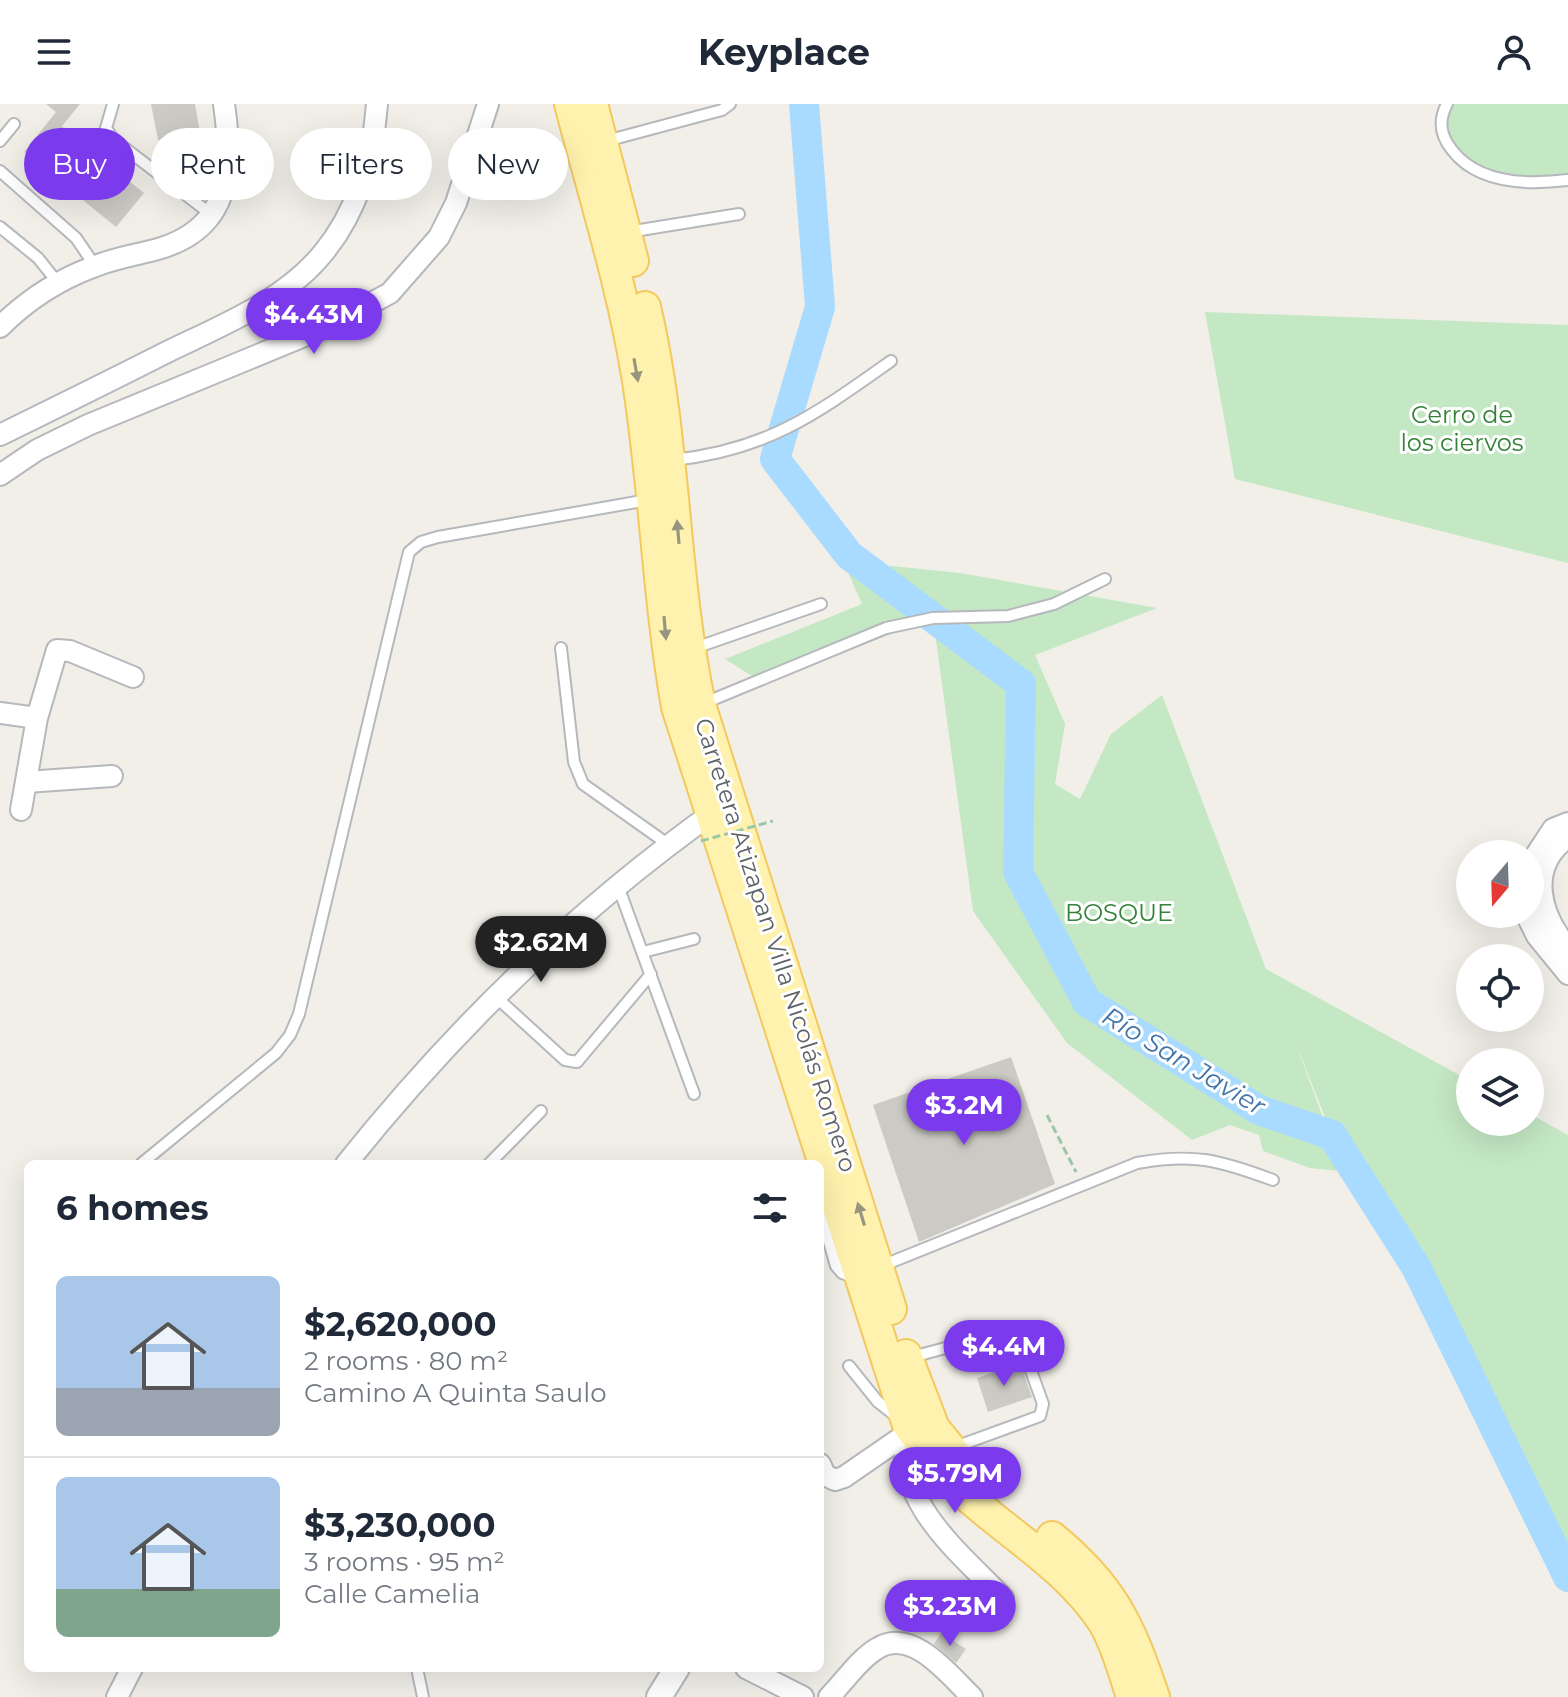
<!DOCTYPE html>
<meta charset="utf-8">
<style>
body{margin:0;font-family:Montserrat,sans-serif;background:#f6f6f7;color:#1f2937;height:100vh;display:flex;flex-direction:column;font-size:30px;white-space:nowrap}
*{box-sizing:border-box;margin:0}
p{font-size:26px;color:#747a83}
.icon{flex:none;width:44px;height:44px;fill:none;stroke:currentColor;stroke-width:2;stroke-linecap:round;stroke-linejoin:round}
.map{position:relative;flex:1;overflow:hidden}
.sheet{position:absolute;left:24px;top:1056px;width:800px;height:512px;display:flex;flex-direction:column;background:#fff;border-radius:12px;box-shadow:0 8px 32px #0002}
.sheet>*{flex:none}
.guide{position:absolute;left:24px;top:24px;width:800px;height:72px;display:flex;gap:16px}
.needle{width:52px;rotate:199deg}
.controls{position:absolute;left:1456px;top:736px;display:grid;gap:16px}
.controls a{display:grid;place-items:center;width:88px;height:88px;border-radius:50%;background:#fff;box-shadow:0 8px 32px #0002;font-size:40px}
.price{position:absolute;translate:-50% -68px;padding:0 18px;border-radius:28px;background:#7c3aed;color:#fff;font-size:26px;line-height:52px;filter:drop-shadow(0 2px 4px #0008)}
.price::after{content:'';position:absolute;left:50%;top:48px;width:24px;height:18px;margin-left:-12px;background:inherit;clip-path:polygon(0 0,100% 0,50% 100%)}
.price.selected{background:#222;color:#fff}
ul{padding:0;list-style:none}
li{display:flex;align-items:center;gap:24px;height:200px;padding:0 32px}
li+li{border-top:2px solid #e0e1e3}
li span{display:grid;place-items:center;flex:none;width:224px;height:160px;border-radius:12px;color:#555}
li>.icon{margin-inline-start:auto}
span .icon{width:96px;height:96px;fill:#fffc;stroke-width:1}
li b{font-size:34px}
h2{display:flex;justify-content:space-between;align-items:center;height:96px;padding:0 32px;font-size:34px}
.pill{padding:0 28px;border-radius:36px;background:#fff;box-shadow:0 8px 32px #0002;font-size:28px;line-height:72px}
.pill.selected{background:#7c3aed;color:#fff}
header{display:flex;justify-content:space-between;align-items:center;height:104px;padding:0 32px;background:#fff;font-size:36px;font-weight:700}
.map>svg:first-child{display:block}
.green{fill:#c4e8c4}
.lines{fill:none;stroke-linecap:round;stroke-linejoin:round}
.river{stroke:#a9daff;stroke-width:30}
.building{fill:#cccac5}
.service-casing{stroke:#b5b8bc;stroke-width:14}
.minor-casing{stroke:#b5b8bc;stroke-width:24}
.tertiary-casing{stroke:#b5b8bc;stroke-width:28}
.primary-casing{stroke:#f3c95f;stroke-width:34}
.path{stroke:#9bc7a8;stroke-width:3;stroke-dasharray:8 4;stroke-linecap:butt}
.service{stroke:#fff;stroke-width:10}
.minor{stroke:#fff;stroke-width:20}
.tertiary{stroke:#fff;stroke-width:24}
.primary{stroke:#fff2ae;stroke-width:30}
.path-bridge{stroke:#9bc7a8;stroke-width:3;stroke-dasharray:8 4;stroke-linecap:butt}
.oneway{fill:#979580}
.labels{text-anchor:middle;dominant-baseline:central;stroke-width:6;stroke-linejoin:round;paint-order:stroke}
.park-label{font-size:24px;fill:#338237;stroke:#fff}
.street-label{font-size:24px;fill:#5f6368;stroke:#fff}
.water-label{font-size:26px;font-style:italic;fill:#4174aa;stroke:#fff}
</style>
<header><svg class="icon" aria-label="menu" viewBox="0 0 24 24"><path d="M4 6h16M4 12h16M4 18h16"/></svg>Keyplace<svg class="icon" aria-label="person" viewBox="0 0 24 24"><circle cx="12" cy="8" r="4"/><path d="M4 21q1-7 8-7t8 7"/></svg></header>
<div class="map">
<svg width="1568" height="1593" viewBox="0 0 1568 1593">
<rect width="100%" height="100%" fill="#f1efe8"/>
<path class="green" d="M1449 0H1568V72H1481L1462 67 1443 20Z
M1205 208 1568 221V459L1235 375Z
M843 457 960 469 1157 504 1035 551 1065 620 1055 680 1080 695 1111 630 1162 591 1266 865 1470 977V1018H1530V1010L1568 1031V1473L1416 1163 1332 1031 1293 932 1329 1030 1349 1068 1310 1064 1263 1047 1259 1031 1230 1021 1192 1036 1067 939 973 807 933 514 763 579 725 555 862 500Z"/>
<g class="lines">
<path class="river" d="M804 0 820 203 775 355 849 451 1021 580 1018 768 1087 898 1259 1006 1332 1031 1416 1163 1568 1473"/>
</g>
<path class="building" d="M46 0H80L62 22 144 89 116 123 24 48 56 8Z
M151 0H195L200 29 158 36Z
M1011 953 1055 1080 919 1138 873 1001Z
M1020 1259 1032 1293 988 1308 977 1274Z
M941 1529 966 1545 956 1559 934 1540Z"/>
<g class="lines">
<g class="service-casing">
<path id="service" d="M113 0 106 24 113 35 212 111
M1447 0C1438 17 1440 31 1452 46 1478 80 1528 81 1568 76
M0 37 14 20
M606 37 722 6 730 0
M0 67 76 134 95 162
M0 123 38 154 58 179
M628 128 739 110
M673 356C768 346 816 310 891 257
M561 544 574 658 583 680 669 741
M695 544 821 500
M702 600 886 524 933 514 1008 512 1054 500 1105 475
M618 782 694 990
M643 848 694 835
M496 893 565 956 577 958 651 870
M141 1060 276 949 290 931 299 910 409 448 421 438 438 433 648 396
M489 1060 541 1007
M820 1106 836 1162 842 1169 853 1173
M879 1163 1137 1059C1195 1049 1219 1056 1273 1076
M912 1253 1005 1228 1017 1230 1020 1236 1043 1300 1040 1312 955 1343
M849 1262 878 1298 896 1312
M418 1569 423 1593"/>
</g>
<g class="minor-casing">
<path id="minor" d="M0 223C26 197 58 176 93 163 114 154 137 151 158 145 232 124 233 64 224 0
M0 331C55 304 110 277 165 249 220 222 285 197 324 148 358 106 373 53 377 0
M0 371 37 346 88 321 331 221 390 189 439 133 456 99 488 0
M0 609 37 614
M26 678 112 672
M21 706 37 614 57 546 70 547 133 573
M1568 733C1526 763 1540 811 1568 844
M1530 760 1553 725 1568 719
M1526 810 1537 832 1568 870
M346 1060C454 925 579 803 721 703
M908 1321C890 1395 958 1447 1003 1494
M820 1360 825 1371 835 1376 844 1373 905 1331
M746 1564 803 1593
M117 1593 132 1564
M829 1593C844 1578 860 1554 878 1544 913 1523 950 1572 972 1593"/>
</g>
<g class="tertiary-casing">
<path id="tertiary" d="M659 1593 677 1564"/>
</g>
<g class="primary-casing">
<path id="primary" d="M570 0C594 92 623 183 638 277 655 385 658 495 677 603L908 1321C926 1346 943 1370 966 1391 1014 1434 1068 1464 1104 1519 1117 1541 1124 1569 1132 1593
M592 0 633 157
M645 203C676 334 672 469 700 601L891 1205
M906 1251 934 1324 955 1350
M1052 1433C1113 1483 1129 1520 1154 1593"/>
</g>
<path class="path" d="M1047 1011 1076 1068"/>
<use href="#service" class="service"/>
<use href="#minor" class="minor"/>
<use href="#tertiary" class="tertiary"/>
<use href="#primary" class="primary"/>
<path class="path-bridge" d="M701 737 773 717"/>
</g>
<defs><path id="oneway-solid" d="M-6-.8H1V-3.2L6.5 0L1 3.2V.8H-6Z" transform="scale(2)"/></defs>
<g class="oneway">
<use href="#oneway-solid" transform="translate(636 266) rotate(80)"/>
<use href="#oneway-solid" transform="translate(678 428) rotate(-95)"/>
<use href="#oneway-solid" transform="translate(665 524) rotate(85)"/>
<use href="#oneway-solid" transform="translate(861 1110) rotate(-107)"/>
</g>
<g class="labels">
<g class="park-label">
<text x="1462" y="310">Cerro de<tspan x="1462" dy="28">los ciervos</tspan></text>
<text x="1119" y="808">BOSQUE</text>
</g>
<g class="street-label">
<text transform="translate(776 841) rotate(72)">Carretera Atizapan Villa Nicolás Romero</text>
</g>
<g class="water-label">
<text transform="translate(1184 957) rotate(31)">Río San Javier</text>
</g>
</g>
</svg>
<div class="controls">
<a><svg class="needle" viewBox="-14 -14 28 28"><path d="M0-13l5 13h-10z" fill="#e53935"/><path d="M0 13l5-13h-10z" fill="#747a83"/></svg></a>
<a><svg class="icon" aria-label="locate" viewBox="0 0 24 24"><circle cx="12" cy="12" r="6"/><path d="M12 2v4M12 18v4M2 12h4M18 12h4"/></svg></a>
<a><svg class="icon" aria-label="layers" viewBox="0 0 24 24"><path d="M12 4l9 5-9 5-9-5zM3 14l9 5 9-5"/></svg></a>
</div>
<b class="price" style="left:314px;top:252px">$4.43M</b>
<b class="price selected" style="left:541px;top:880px">$2.62M</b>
<b class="price" style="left:964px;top:1043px">$3.2M</b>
<b class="price" style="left:1004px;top:1284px">$4.4M</b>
<b class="price" style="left:955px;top:1411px">$5.79M</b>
<b class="price" style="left:950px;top:1544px">$3.23M</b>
<div class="guide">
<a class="pill selected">Buy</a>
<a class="pill">Rent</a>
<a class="pill">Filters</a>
<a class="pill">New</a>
</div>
<section class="sheet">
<h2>6 homes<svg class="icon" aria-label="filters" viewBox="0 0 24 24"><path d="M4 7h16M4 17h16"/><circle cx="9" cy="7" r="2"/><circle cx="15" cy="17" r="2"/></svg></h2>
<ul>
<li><span style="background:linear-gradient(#a9c7e8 70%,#9aa5b1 0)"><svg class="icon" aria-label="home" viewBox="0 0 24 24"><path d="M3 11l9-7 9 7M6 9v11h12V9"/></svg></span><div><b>$2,620,000</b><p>2 rooms · 80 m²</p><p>Camino A Quinta Saulo</p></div></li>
<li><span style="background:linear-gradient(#a9c7e8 70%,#7fa58c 0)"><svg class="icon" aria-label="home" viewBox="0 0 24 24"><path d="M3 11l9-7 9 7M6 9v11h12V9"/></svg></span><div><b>$3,230,000</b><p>3 rooms · 95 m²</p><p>Calle Camelia</p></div></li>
</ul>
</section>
</div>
